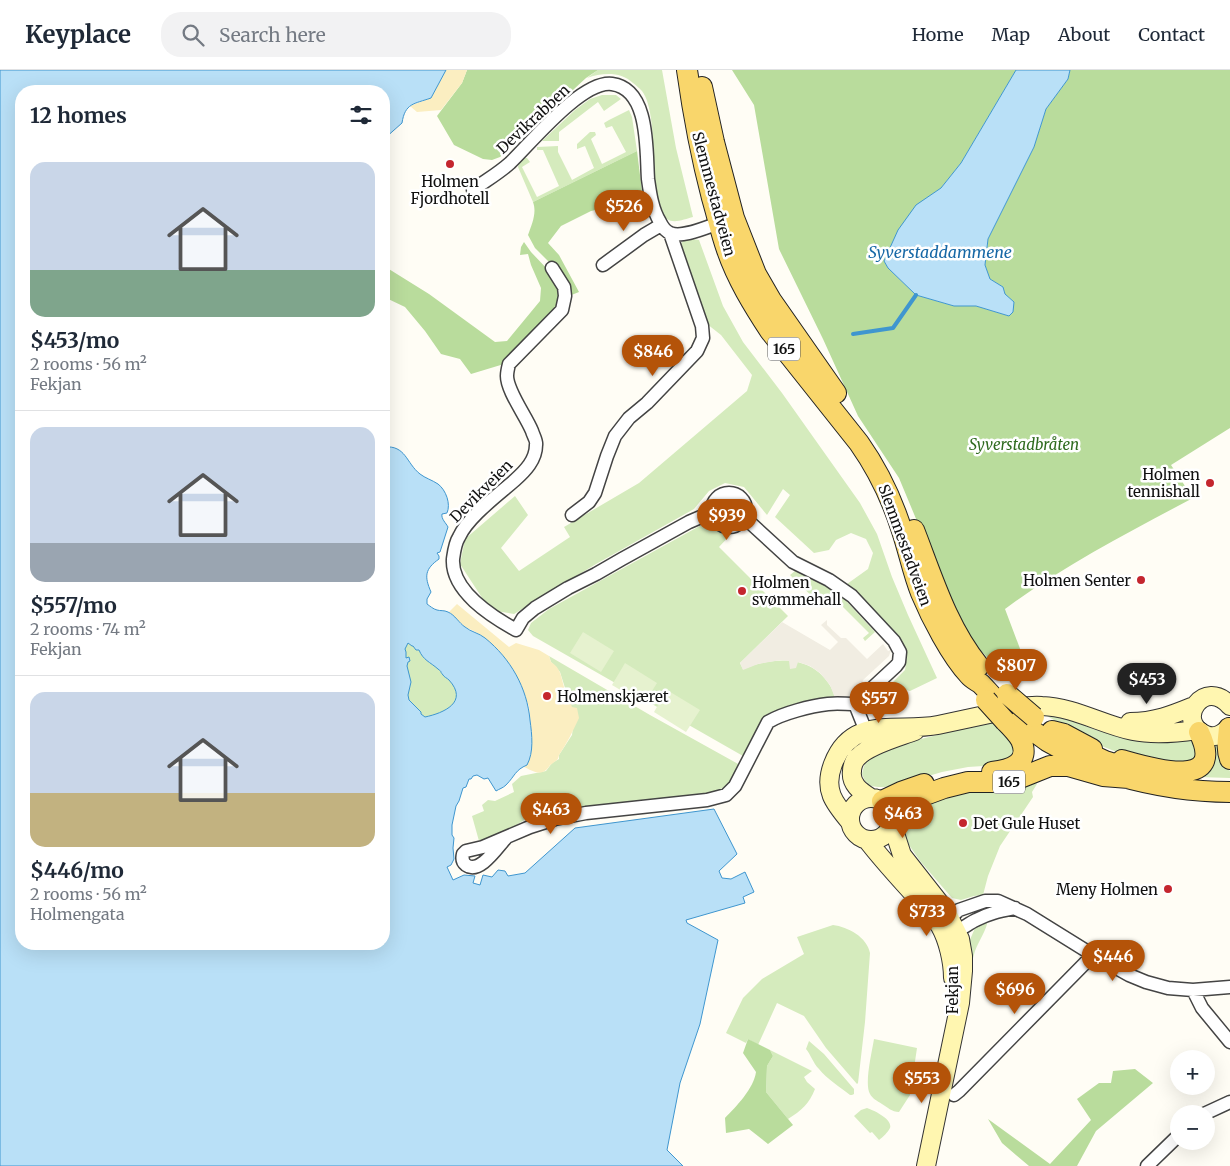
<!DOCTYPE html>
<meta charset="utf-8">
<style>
body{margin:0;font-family:Merriweather,serif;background:#f2f2f3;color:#1f2937;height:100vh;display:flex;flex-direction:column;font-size:19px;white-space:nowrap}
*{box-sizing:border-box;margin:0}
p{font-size:16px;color:#747a83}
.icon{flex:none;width:28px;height:28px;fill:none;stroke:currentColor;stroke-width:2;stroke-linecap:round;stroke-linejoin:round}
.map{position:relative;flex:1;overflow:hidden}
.drawer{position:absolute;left:15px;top:15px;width:375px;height:865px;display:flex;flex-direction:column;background:#fff;border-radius:20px;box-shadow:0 5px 20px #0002}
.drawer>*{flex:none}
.controls{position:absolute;left:1170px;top:980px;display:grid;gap:10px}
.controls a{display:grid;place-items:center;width:45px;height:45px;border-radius:50%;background:#fff;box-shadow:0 5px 20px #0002;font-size:25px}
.price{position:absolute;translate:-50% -42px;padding:0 11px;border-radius:18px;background:#b45309;color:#fff;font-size:16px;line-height:32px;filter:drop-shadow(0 1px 2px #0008)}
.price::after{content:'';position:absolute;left:50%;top:30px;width:15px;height:11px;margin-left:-8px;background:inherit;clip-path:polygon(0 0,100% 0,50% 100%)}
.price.current{background:#222;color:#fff}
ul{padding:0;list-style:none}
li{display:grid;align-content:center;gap:10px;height:265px;padding:0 15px}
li+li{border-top:1px solid #e0e1e3}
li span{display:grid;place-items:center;height:155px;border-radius:15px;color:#555}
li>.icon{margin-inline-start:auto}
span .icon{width:90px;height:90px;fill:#fffc;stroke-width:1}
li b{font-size:21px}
h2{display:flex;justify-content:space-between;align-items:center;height:60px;padding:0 15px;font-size:21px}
header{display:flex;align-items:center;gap:30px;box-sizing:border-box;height:70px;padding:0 25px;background:#fff;border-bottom:1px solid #e0e1e3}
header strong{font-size:24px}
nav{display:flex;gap:28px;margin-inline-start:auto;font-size:18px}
.search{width:350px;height:45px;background:#f2f2f3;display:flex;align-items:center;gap:12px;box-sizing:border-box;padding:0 18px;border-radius:20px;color:#747a83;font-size:19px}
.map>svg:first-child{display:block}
.green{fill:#d5ebbd}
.forest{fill:#b9dc9c}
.sand{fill:#fbeec1}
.pitch{fill:#e6f2cf}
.plaza{fill:#f1ede2}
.water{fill:#b9e0f7;stroke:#3f96cf;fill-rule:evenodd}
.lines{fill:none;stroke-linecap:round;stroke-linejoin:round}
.stream{stroke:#3f96cf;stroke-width:4}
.street-casing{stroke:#444;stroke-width:15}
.secondary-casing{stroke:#333;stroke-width:20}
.primary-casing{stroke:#222;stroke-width:22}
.street{stroke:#fff;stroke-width:12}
.secondary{stroke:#fff6b0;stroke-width:18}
.primary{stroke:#f9d66b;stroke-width:20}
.primary-bridge-casing{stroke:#222;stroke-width:22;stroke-linecap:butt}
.primary-bridge{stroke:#f9d66b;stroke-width:20}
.poi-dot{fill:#c4262e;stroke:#fff;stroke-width:2}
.labels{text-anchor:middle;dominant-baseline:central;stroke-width:5;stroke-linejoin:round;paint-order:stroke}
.shield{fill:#fff;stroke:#585858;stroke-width:1}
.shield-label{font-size:14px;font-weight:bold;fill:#111}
.street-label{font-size:15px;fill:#111;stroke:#fff}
.poi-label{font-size:15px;fill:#111;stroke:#fff;text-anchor:end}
.park-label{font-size:15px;font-style:italic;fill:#2f6b1f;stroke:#fff}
.water-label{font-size:16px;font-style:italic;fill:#1768a6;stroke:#fff}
</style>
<header>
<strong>Keyplace</strong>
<div class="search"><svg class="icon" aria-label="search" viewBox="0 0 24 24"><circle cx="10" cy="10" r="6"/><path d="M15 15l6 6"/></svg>Search here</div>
<nav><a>Home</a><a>Map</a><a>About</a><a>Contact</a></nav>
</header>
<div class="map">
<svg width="1230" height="1096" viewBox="0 0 1230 1096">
<rect width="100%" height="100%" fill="#fffdf5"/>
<path class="green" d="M598 0H662L676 78 693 147C685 149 674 154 667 149 645 135 662 48 642 21 639 18 636 15 633 13 620 1 602 3 587 8Z
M602 25H616L621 29 604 41 598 32 559 62V71H542L575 40 590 29Z
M629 40 632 47 637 81 533 132 518 97 519 93 523 88H527L530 92 522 97 537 127 559 116 543 80H537V77L558 76V82L572 110 594 98 585 76 577 79V74L590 62H595L596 65 591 69 602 94 626 82 612 56 606 58 604 53 609 50Z
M684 168 699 170 723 236 743 272 782 323 860 433 877 464 892 507 908 545 937 608 910 621 889 616 905 600 907 586 902 574 847 514 868 499 873 483 866 469 851 463 836 470 829 480 814 483 775 447 790 425 783 419 767 445 744 417 725 413 709 421 694 439 596 494 514 544 490 540 460 494 465 469 515 426 528 445 501 478 519 501 570 467 564 457 639 413 747 321 752 305 721 265 707 254 679 178Z
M707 452 719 462H733L719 477 788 546 740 593 743 599C748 598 753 595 758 594 784 587 813 589 829 614 832 618 834 624 835 628L765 649 743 686 533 566 528 560 531 553 549 539Z
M795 501 827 515 836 520 875 562 865 571 863 568 869 563 836 530 828 537H823L790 505Z
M412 543 515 607 445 643 420 650 407 628 402 585Z
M549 586 650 645 740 695 727 715 711 725 550 743 548 733 539 734V739L538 741C519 753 500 768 479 771L472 746 484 741 482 735 488 730 495 731 514 722 512 714 521 706 546 701 552 693 559 689V685L572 665 573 657 576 653 560 602 551 592Z
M1047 646C1069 647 1087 658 1107 663 1134 670 1162 668 1189 670L1194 674 1197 685 1187 695 1132 688 1094 673Z
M993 651C1003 662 1016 671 1013 686L999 695 968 697 942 702 908 712 885 717H878L871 716 865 711 862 704 864 696 868 689 878 682 913 671Z
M1219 674 1226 697 1230 701V708L1198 707 1214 675Z
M1034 710 1037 714 1032 722 1033 727 1000 776 988 806 983 825 974 826 961 830 952 828 920 791 909 775 906 768 905 762 908 749 918 739 943 726Z
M988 849C987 860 979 870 975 881 968 903 966 932 962 955L969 872 975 858 981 852Z
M833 855C848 857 867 867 870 883L865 952 858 1013 857 1014 826 978 804 946 777 933 758 975 748 969 746 973 726 963 743 928 762 909 804 884 797 867Z
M874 969 917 978 910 1025 899 1042C892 1042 887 1037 882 1034 877 1031 872 1028 870 1024 864 1014 872 982 874 969Z
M809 971 824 984 854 1019V1024L852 1025H850C840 1017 827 1009 819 999 813 993 811 985 806 979Z
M770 980 812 1001 804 1007 807 1012 815 1019C809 1034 802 1040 788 1049L766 1022 767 996 773 986Z
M867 1038C873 1040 893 1049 890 1058 888 1062 883 1067 879 1070L872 1062 870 1063 854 1046 861 1040Z"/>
<path class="forest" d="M467 0H598L586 8 500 87 492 90 483 89 454 75 437 46 462 13Z
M732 0H1016L961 93 941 118 916 136 884 191 888 198 916 225 954 236H976L1009 246 1014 232 1005 224 1003 217 990 209 985 195 988 169 1034 77 1046 39 1068 9 1070 0H1230V358L1171 395 1193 428C1129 462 1063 496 1005 539L1022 584 997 598 972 571 939 504 899 408 858 346 823 269 779 179 754 35Z
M637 81 644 137 627 145 609 137 591 141 561 156 548 173 559 185 579 222 569 226 558 201 535 178 528 165C532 154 537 143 533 132Z
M524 172 531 182 550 202 561 221 558 241 504 294 471 304 460 289 441 284 425 261 405 237 384 227V196L429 224 495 272 507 271 540 231 541 218 531 195 528 184 520 185 521 177Z
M748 969 770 980 773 986 767 996 766 1022 793 1055 768 1074 749 1059 726 1063 725 1048C736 1037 754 1018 756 1002L743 983Z
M1135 999 1153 1013 1096 1061 1077 1096H1029L1002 1073 988 1049 1050 1094 1091 1050 1077 1029 1099 1013H1111L1113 1001Z"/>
<path class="sand" d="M446 0H467L462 13 441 40 417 42 410 36 431 28Z
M457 534 509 577 516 573 539 580 549 586 551 592C561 598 561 607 564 617 566 624 569 630 572 637L577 638 579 648C573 661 567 673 559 685 558 691 556 690 552 694 549 695 549 698 546 700 539 706 531 700 524 697H525L532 668 529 636 501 583 485 568 474 561 465 557 449 542Z"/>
<path class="pitch" d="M583 562 614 581 601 602 570 583Z
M625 593 657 613 644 634 612 615Z
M667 620 700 640 686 662 654 642Z"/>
<path class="plaza" d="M827 550V555L841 568H846L867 589 883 574 888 581 891 580 889 586 863 610 859 622 857 624 849 628H835L830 615 820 603 810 596 798 592 796 598 790 599 789 591 781 590 758 594 743 600 740 593 782 552 830 580 838 572 821 555Z"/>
<path class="water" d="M0 0H446L431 28C414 34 405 33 402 53L384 69V21H21V874H384V377C406 375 406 393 420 404 425 408 432 410 438 414 446 420 451 434 447 443L442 444C441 449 446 453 448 457L440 482 437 483 439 486V489C425 499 424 506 431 522L427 529V534C430 536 433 539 437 540 440 541 444 540 448 542 455 545 459 553 465 557 471 562 479 563 485 568 511 589 527 618 530 650 532 665 534 682 527 695 515 700 515 706 506 715 503 718 499 719 496 721L488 708 484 709 477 705 473 706 471 709H469L466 717 463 718 459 731 456 736 452 755V765L454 768 453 778 454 789 451 795 447 797 453 810 464 805 475 806 473 813 480 815 483 805 492 807 498 800 505 801 508 806 525 803 575 758 714 739 737 784 719 801 722 808 731 809 745 802 754 822 743 827 745 833 686 850 687 853 718 870 700 954 680 1013 667 1080 683 1096H0ZM408 573 412 576H413L416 580H419C423 590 430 592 438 599 444 604 438 599 443 605 444 607 447 608 449 610 469 632 444 643 425 647L421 644V642L409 630 408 625 411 612 407 596 408 592 410 591 409 587 406 588V582L405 579Z
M1016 0H1070L1068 9 1046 39 1034 77 988 169 985 195 990 209 1003 217 1005 224 1014 232 1013 242 1009 246 976 236H954L916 225 888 198 884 191 898 160 916 135 941 118 961 93Z"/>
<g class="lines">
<path class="stream" d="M853 264 893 258 916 225"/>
<g class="street-casing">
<path id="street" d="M473 120C485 111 499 103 510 93 531 73 582 10 612 14 650 19 646 81 648 109 650 123 652 139 660 152 662 156 665 161 670 163 683 169 711 155 725 151
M603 195 644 165 661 155
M552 198 564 217 565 226 562 240 509 294C508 298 507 302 507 306 507 321 526 346 532 361 533 365 537 371 536 375 536 390 525 401 515 410 498 425 468 447 459 467 455 473 454 482 453 489 451 521 491 546 516 560L523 548 535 538 568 518 596 504 622 489 689 452 703 446H713
M712 440a17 17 0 1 1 34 0a17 17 0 1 1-34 0Z
M572 445 589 432 595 423 607 386 615 366 629 348 647 333 697 281 703 268 702 256 670 163
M855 634 869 669
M506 768C498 776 480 805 466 795 462 792 462 788 463 784L466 781 483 777 530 757 555 749 586 743 707 730 726 725 735 716 768 652C783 643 811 636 828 634 837 633 846 634 855 634L896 596 899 592 900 582 894 571 852 526 829 510 793 492 745 448
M944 853 959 840 985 831H998L1027 844 1093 885 1129 905 1146 912 1168 918 1193 920 1230 917
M950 863C960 862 967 854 976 850 989 843 1000 841 1015 838
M1193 920 1202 938 1230 972
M954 1025 959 1021 1093 885
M1204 1044 1230 1032
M1147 1096 1179 1065"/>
</g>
<g class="secondary-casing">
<path id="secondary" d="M1230 636C1205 606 1173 651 1206 665 1216 669 1223 663 1230 657
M1130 652C1155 652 1172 645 1194 636
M850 749a21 21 0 1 1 42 0a21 21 0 1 1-42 0Z
M871 728C862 722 850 715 852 701 852 697 854 690 858 687 869 675 899 667 915 661
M850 752C834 733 823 720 833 694 852 644 898 663 938 655 957 651 975 647 994 643 1010 639 1025 635 1042 636 1074 637 1103 655 1133 661 1153 665 1177 663 1197 660
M892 754 902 785 942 836 949 847 960 869 963 886V901L960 933 926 1096
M867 770C883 791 901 810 918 829 925 838 934 847 940 856 948 870 953 892 953 908"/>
</g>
<g class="primary-casing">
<path id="primary" d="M687 0C693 43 701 86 712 128 717 145 721 163 727 180 737 209 753 235 770 261L859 373C878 400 892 429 902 461 909 482 913 503 921 523 931 547 951 586 969 605 972 609 977 611 981 614 986 619 990 624 994 628
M702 17 714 72 734 148 756 204 771 230 836 323
M914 460C932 506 947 557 979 596
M1017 649 1047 671 1089 694
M1229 658C1228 669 1226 678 1230 689
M1052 661 1064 664 1092 679
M1077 678 1105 691 1134 700
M1122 690C1150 698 1228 722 1199 662
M992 702C1011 700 1031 693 1021 670 1017 663 1011 657 1005 651
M1116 705C1154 716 1191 722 1230 722
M882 731 901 722 924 714
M892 746 901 738 917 728 944 718 968 712H1010L1050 696H1068L1103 706 1129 708"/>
</g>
<use href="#street" class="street"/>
<use href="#secondary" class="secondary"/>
<use href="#primary" class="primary"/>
<g class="primary-bridge-casing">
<path id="primary-bridge" d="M1007 624 1034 647
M986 630 1005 651"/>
</g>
<use href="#primary-bridge" class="primary-bridge"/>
</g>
<g class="poi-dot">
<circle cx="450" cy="94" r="5"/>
<circle cx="1210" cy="413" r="5"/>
<circle cx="1141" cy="510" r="5"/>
<circle cx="742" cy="521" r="5"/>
<circle cx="547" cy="626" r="5"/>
<circle cx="963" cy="753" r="5"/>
<circle cx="1168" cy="819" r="5"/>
</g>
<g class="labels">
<g class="shield">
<rect x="768" y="267.5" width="32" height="23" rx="4"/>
<rect x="993" y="700.5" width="32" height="23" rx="4"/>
</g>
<g class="shield-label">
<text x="784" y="279">165</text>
<text x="1009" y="712">165</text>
</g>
<g class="street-label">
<text transform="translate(533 49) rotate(-43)">Devikrabben</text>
<text transform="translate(714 124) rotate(75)">Slemmestadveien</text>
<text transform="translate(481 421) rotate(-45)">Devikveien</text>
<text transform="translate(905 475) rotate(70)">Slemmestadveien</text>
<text transform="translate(952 920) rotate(-90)">Fekjan</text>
</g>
<g class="poi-label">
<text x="450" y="111" text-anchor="middle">Holmen<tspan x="450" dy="17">Fjordhotell</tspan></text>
<text x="1200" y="404">Holmen<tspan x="1200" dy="17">tennishall</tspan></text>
<text x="1131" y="510">Holmen Senter</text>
<text x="752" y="512" text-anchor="start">Holmen<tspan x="752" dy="17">svømmehall</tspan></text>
<text x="557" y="626" text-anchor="start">Holmenskjæret</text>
<text x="973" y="753" text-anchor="start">Det Gule Huset</text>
<text x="1158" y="819">Meny Holmen</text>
</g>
<g class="park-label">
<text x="1024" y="374">Syverstadbråten</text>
</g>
<g class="water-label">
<text x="940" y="182">Syverstaddammene</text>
</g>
</g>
</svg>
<div class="controls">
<a>+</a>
<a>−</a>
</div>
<b class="price" style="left:624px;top:162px">$526</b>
<b class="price" style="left:653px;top:307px">$846</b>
<b class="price" style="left:727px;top:471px">$939</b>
<b class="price" style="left:1016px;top:621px">$807</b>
<b class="price current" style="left:1147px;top:635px">$453</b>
<b class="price" style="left:879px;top:654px">$557</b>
<b class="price" style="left:551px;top:765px">$463</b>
<b class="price" style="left:903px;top:769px">$463</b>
<b class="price" style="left:927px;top:867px">$733</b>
<b class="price" style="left:1113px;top:912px">$446</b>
<b class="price" style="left:1015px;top:945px">$696</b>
<b class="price" style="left:922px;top:1034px">$553</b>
<section class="drawer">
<h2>12 homes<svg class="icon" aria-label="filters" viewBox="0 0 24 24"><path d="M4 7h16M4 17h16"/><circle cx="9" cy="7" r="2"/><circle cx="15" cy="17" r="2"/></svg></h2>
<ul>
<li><span style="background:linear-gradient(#c9d6e8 70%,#7fa58c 0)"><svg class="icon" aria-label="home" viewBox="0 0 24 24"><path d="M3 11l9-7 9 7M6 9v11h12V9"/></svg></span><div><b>$453/mo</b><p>2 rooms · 56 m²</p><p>Fekjan</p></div></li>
<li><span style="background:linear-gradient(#c9d6e8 75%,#9aa5b1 0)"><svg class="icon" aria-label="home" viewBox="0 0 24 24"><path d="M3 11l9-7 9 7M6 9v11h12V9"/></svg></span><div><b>$557/mo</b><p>2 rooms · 74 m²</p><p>Fekjan</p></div></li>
<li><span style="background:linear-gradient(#c9d6e8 65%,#c2b280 0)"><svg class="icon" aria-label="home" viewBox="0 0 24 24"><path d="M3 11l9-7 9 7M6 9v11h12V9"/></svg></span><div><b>$446/mo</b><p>2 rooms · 56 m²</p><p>Holmengata</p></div></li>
</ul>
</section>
</div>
